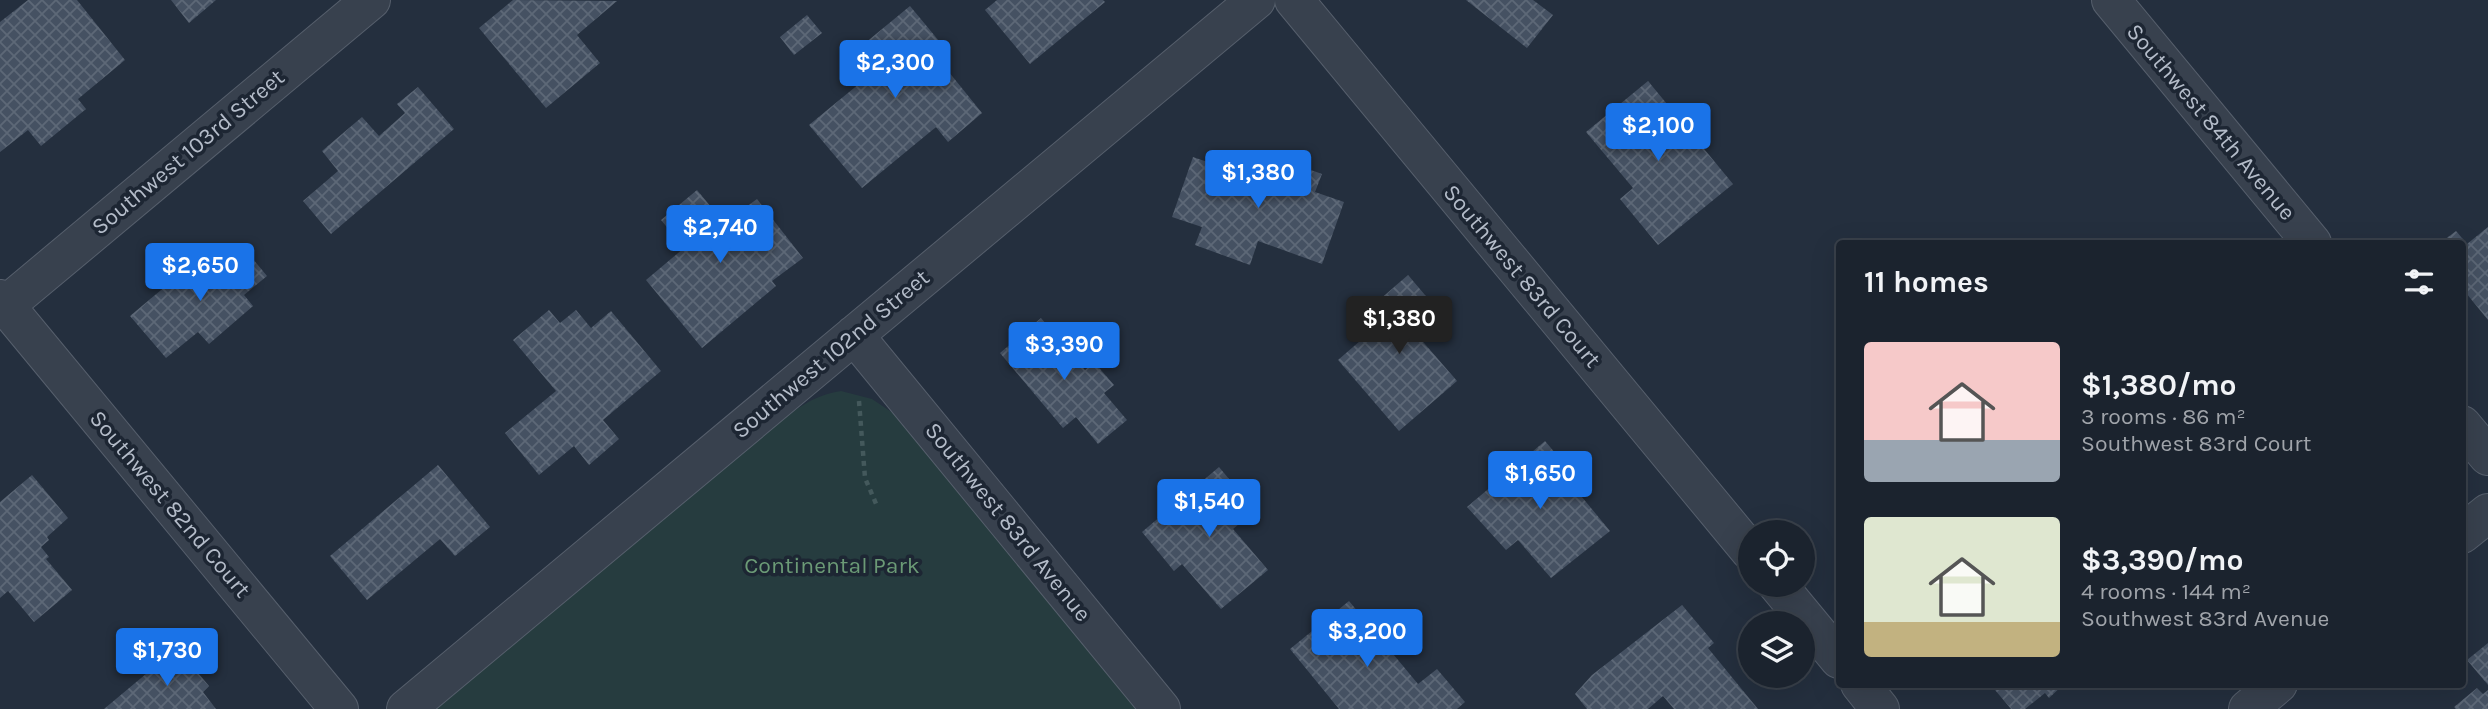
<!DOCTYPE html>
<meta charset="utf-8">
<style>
body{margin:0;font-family:Karla,sans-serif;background:#242b36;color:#f1f3f6;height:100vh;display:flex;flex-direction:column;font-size:26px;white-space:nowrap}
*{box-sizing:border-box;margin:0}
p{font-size:23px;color:#a0a4aa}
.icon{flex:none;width:38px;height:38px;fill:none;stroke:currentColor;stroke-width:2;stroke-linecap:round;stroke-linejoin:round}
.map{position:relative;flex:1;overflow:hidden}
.drawer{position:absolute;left:1836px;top:240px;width:630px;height:448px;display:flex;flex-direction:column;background:#1b232e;border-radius:7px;box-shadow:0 7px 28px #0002,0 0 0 2px #39404a}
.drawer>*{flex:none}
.fabs{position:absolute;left:1738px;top:520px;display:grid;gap:14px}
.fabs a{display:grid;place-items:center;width:77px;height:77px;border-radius:50%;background:#1b232e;box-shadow:0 7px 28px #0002,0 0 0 2px #39404a;font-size:35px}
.price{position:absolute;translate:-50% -60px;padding:0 16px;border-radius:7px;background:#1a73e8;color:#fff;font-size:23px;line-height:46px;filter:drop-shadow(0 2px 4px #0008)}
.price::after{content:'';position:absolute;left:50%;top:42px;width:21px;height:16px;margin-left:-10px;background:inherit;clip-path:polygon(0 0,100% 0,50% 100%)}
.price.current{background:#222;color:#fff}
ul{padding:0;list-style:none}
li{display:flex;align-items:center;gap:21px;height:175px;padding:0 28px}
li span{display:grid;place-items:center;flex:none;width:196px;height:140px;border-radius:7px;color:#555}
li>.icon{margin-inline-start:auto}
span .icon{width:84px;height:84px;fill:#fffc;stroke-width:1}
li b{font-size:30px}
h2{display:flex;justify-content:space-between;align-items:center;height:84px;padding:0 28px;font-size:30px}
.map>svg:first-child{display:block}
.green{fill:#263c3f}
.building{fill:url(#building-cross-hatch)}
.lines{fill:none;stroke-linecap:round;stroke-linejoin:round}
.minor-casing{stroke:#565f6c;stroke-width:40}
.path{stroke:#44595c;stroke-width:4.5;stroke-dasharray:5 5;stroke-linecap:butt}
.minor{stroke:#38414e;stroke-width:38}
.labels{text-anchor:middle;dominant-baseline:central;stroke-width:7;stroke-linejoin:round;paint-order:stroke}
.street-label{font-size:23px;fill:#b4bcc9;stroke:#1d2633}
.park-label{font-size:23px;fill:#6b9a76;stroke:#1d2633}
</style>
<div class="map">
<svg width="2488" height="709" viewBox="0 0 2488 709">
<defs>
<pattern id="building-cross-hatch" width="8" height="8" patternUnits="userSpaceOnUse" patternTransform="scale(1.75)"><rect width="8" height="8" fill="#455162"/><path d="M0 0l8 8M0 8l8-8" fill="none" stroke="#5d6877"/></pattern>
</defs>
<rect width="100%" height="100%" fill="#242f3e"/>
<path class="green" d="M841 391 872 399 893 413 1142 709H433L768 430C792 413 811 395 841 391Z"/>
<path class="building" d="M28 0H77L125 60 78 99 86 109 41 146 28 130 0 152V22Z
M171 0H216L189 23Z
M513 0 617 1 577 35 600 63 546 108 479 28Z
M997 0H1103L1105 2 1030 64 985 10Z
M1466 0H1533L1553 15 1527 48Z
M910 6 949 53 940 61 982 113 948 142 936 127 862 188 809 125 871 74 853 53Z
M807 15 822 33 794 55 780 37Z
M1648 81 1733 184 1658 245 1620 199 1633 188 1586 132Z
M418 87 454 129 331 234 303 201 338 171 322 151 362 117 379 136 405 113 397 104Z
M1193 157 1242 174 1248 158 1283 170 1286 161 1322 174 1315 192 1344 202 1322 264 1258 241 1250 265 1195 245 1202 227 1172 217Z
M697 190 731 231 741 223 735 215 757 199 803 258 772 281 776 286 702 348 646 280 684 248 661 220Z
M2488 227V320L2462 288V243H2440L2456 231 2467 244Z
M243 247 267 276 244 295 253 306 209 344 198 332 166 358 130 316 173 280 177 286 212 257 220 267Z
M1408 275 1442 315 1418 336 1457 381 1399 431 1338 360 1375 328 1363 314Z
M549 310 560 323 576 310 591 328 611 311 661 371 603 420 619 439 589 465 574 446 539 475 505 433 556 391 513 340Z
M1041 318 1085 370 1094 362 1114 385 1104 393 1127 420 1098 444 1076 417 1063 428 1000 353Z
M1545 441 1578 480 1572 485 1610 531 1551 578 1518 540 1506 550 1467 507Z
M438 465 490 527 455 556 440 539 367 600 330 556Z
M1219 467 1255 510 1233 529 1268 570 1221 609 1182 564 1174 571 1142 532Z
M32 475 68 518 47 537 49 540 41 547 49 557 46 559 72 590 34 622 8 591 0 598V502Z
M1349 601 1418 684 1437 669 1465 702 1457 709H1339L1290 649Z
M1682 605 1714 643 1708 648 1758 709H1674L1663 696 1648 709H1587L1575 694 1592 675Z
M2488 643V685L2467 660Z
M177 648 209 686 203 692 216 709H104Z
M1990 684H2064L2049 698 2045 693 2025 709H2011Z
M2477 688 2483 694 2488 690V709H2456L2454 707Z"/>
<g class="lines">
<g class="minor-casing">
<path id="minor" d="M1294 0 1750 551
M2111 0 2312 243
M0 299 339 709
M6 305 371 0
M854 335 1161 709
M2462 425 2488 456
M2462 534 2488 513
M1777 584 1839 659
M1860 684 1880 709
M406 709 1256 0
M2248 709 2278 684"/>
</g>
<path class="path" d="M859 401 865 478 877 506"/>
<use href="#minor" class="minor"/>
</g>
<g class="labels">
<g class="street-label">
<text transform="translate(2211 122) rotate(50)">Southwest 84th Avenue</text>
<text transform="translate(188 152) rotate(-40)">Southwest 103rd Street</text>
<text transform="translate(1522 276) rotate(50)">Southwest 83rd Court</text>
<text transform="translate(831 354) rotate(-40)">Southwest 102nd Street</text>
<text transform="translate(170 504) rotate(50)">Southwest 82nd Court</text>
<text transform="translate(1008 522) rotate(51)">Southwest 83rd Avenue</text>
</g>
<g class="park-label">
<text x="832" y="565">Continental Park</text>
</g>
</g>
</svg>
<div class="fabs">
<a><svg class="icon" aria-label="locate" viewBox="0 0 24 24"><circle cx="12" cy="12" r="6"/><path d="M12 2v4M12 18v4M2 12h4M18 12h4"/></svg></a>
<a><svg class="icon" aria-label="layers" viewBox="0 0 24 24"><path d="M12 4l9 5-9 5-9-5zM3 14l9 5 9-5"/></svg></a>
</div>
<b class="price" style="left:895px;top:100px">$2,300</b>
<b class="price" style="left:1658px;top:163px">$2,100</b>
<b class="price" style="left:1258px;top:210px">$1,380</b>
<b class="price" style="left:720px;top:265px">$2,740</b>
<b class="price" style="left:200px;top:303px">$2,650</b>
<b class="price current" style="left:1399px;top:356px">$1,380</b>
<b class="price" style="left:1064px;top:382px">$3,390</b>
<b class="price" style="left:1540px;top:511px">$1,650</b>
<b class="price" style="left:1209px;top:539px">$1,540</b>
<b class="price" style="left:1367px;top:669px">$3,200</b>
<b class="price" style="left:167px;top:688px">$1,730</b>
<section class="drawer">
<h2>11 homes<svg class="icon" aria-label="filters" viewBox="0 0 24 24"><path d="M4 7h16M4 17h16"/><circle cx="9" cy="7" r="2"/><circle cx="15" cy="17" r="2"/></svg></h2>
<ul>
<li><span style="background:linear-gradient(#f6c9c9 70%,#9aa5b1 0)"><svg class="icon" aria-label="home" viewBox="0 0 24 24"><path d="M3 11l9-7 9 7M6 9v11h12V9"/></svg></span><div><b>$1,380/mo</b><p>3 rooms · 86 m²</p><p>Southwest 83rd Court</p></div></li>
<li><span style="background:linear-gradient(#dfe7d0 75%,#c2b280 0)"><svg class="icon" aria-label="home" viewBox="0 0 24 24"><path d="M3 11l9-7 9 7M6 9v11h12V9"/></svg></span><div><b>$3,390/mo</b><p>4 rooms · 144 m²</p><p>Southwest 83rd Avenue</p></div></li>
</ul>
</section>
</div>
